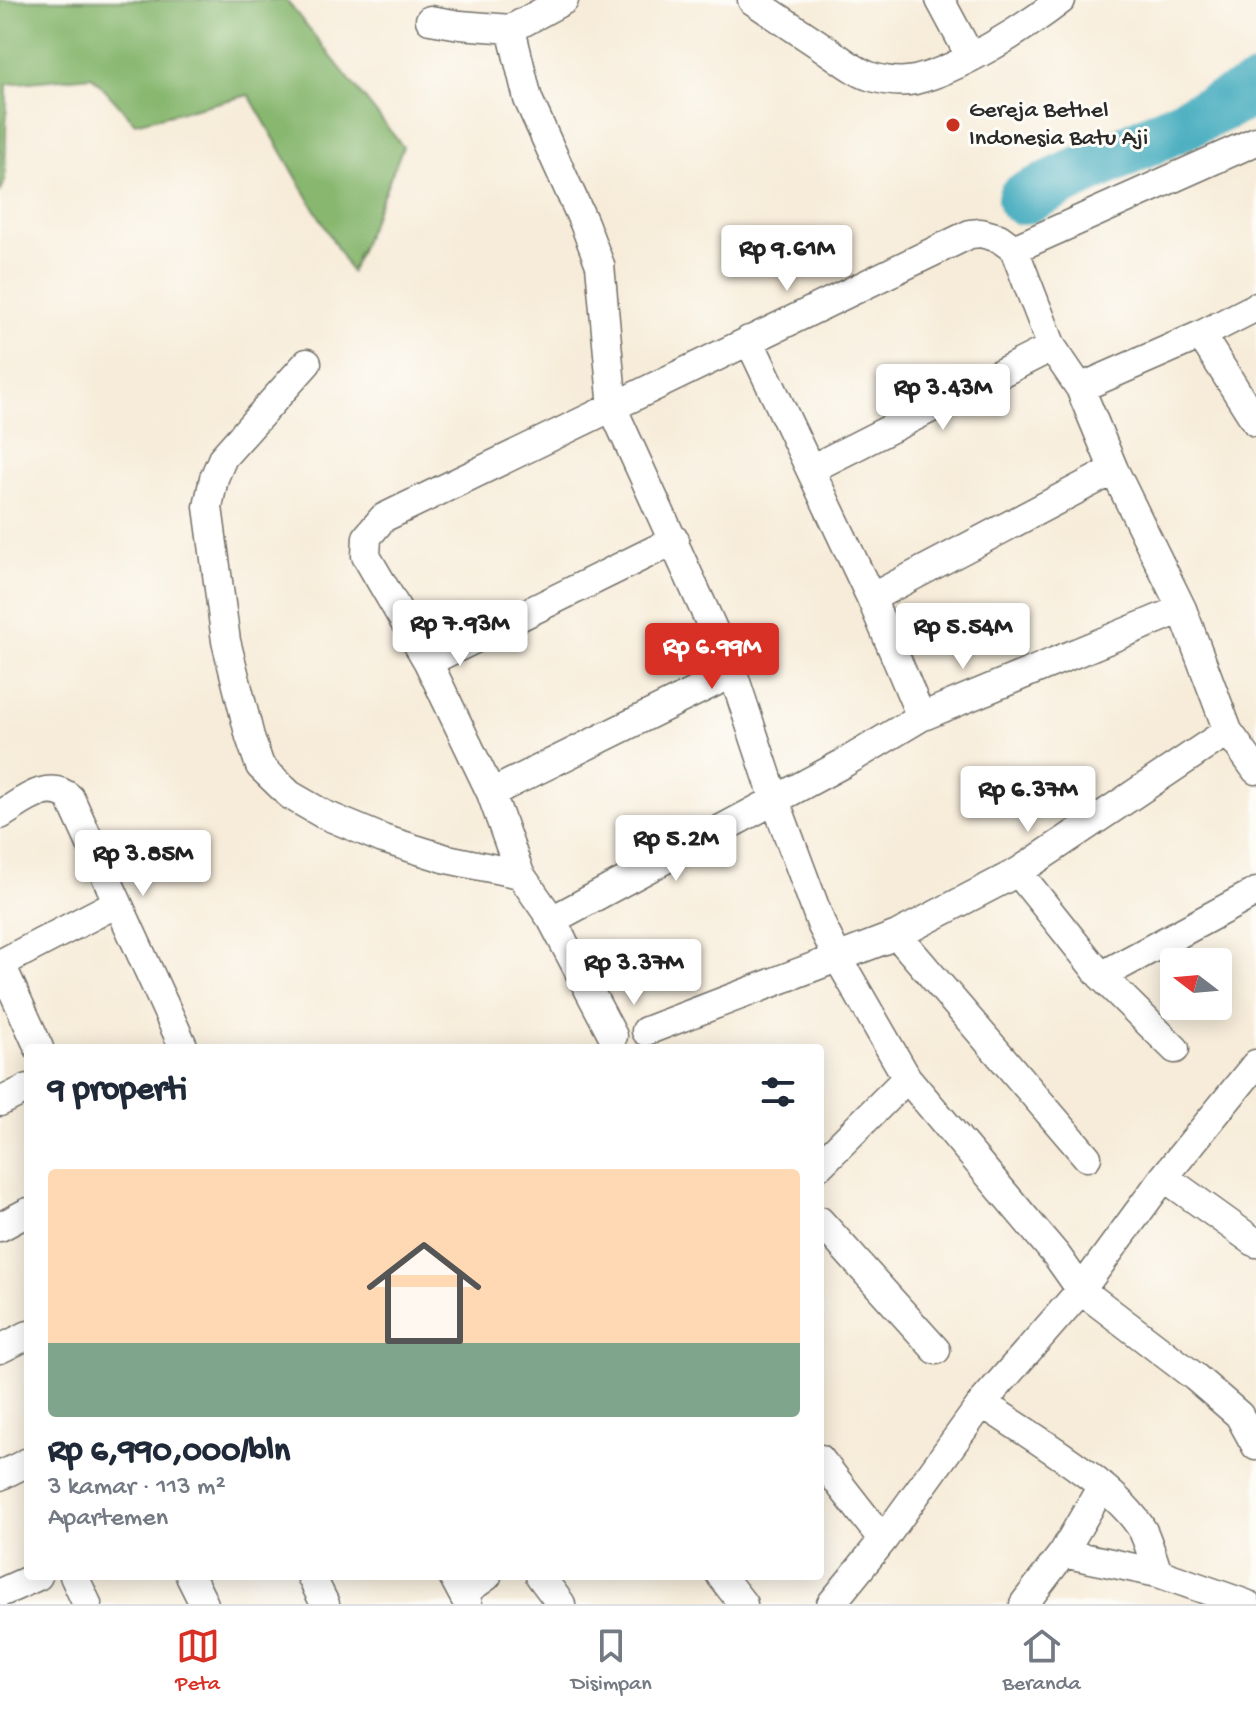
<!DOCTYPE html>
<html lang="id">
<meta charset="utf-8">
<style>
body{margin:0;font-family:"Gochi Hand",sans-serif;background:#f2f2f3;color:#1f2937;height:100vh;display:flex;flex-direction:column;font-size:30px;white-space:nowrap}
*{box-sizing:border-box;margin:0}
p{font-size:26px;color:#747a83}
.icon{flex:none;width:44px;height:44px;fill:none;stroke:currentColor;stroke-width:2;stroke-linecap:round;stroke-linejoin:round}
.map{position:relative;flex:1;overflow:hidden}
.side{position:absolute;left:24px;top:1044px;width:800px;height:536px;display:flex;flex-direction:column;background:#fff;border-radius:8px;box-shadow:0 4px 20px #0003}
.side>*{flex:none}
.needle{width:52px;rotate:286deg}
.fabs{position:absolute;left:1160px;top:948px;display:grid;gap:16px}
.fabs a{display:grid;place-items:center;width:72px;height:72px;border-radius:8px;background:#fff;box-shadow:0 4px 20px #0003;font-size:40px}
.price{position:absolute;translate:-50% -68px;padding:0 18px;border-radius:8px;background:#fff;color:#222;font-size:26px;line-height:52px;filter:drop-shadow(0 2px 4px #0008)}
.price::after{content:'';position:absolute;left:50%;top:48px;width:24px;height:18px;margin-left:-12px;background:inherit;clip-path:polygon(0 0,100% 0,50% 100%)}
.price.selected{background:#d93025;color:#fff}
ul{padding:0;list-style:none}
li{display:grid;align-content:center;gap:16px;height:424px;padding:0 24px}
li+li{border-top:2px solid #e0e1e3}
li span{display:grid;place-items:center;height:248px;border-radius:8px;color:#555}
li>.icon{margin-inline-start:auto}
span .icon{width:144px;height:144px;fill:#fffc;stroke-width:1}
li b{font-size:34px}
h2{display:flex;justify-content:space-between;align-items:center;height:96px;padding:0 24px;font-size:34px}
.dock{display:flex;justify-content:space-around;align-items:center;height:112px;border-top:2px solid #e0e1e3;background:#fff;font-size:22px;color:#747a83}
.dock a{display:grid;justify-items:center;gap:4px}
.dock .selected{color:#d93025}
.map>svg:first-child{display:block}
.forest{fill:#88b770;stroke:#5a714e;stroke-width:2}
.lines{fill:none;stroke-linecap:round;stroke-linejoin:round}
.river{stroke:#3ca9bc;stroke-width:52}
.minor-casing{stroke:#726f68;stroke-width:31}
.minor{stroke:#fff;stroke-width:28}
.poi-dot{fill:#c8321e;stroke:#fdfcf7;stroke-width:3}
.labels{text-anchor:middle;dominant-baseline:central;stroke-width:6;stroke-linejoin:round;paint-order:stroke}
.poi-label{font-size:24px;fill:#2b2b2b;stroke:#fdfcf7;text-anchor:start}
</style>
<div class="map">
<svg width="1256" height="1604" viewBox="0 0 1256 1604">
<rect width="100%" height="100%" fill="#fdfcf7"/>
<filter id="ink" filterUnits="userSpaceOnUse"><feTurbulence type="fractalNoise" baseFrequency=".0125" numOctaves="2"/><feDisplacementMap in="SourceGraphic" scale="16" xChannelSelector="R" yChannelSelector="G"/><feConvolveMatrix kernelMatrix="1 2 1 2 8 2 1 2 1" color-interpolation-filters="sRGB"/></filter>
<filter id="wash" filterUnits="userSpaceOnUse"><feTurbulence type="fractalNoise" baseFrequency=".006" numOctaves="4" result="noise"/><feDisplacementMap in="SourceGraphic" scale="32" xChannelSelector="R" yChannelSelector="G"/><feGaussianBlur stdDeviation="1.8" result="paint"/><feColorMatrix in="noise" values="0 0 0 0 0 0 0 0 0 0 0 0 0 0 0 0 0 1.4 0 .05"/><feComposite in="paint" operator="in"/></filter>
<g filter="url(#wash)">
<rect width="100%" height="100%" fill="#f7ecd9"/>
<path class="forest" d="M0 0H286L403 147 351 272 249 95 135 123 92 76 7 84 5 181 0 193Z"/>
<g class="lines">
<path class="river" d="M1023 199 1256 90"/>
</g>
</g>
<g filter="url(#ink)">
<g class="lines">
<g class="minor-casing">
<path id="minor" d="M752 0C776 16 800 32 824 48 839 58 855 72 872 77 886 81 901 83 915 80 960 69 1025 28 1061 0
M940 0 970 56
M430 20 460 25 511 29 528 99 584 223 600 265 613 409 733 673 775 800 822 926 838 958 907 1078 1057 1256 1081 1290 1195 1377 1239 1415 1256 1446
M511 29 564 0
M1014 249 1256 141
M1201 335 1256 422
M749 340 871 598 921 717
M307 363 223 457 214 478 208 507 226 641 250 737 260 766 290 795 323 814 383 839 447 859 520 874
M1080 388 1201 335 1256 307
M811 469 1052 347
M871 598 1114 470
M428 662 675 540
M491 793 733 673
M0 815C21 803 48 778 70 798L184 1048
M1018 872 1101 976 1175 1049
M552 920 844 763 921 717 1182 609
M897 935 1087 1157
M0 964 117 903
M1 964 39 1048
M1101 976 1256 892
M646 1031 897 935 1018 872 1228 731
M613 1036 552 920 520 874 491 793 428 662 366 556 367 537 383 518 970 234 981 233 999 238 1014 249 1052 347 1080 388 1114 470 1182 609 1228 731 1256 770
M0 1102 28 1088
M820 1165 907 1078
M1164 1177 1256 1243
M820 1221 936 1350
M0 1227 28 1212
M0 1349 28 1335
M982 1403C1026 1433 1118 1486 1143 1531 1149 1544 1153 1559 1158 1573L1246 1604
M820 1459 883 1540
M0 1476 28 1462
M1063 1553 1158 1573
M74 1576 87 1604
M190 1576 204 1604
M311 1576 325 1604
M453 1576 468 1604
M540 1576 561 1604
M721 1576 743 1604
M0 1593 38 1576
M463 1593 487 1576
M831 1604 883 1540 982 1403 1081 1290 1164 1177 1256 1064
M1024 1604 1063 1553 1102 1486"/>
</g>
<use href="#minor" class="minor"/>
</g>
</g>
<circle class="poi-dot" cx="953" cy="125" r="8"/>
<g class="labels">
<g class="poi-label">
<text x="969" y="111">Gereja Bethel<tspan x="969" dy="28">Indonesia Batu Aji</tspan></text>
</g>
</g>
</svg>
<div class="fabs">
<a><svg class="needle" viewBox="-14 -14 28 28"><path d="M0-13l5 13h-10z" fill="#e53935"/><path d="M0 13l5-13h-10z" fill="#747a83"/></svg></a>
</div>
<b class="price" style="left:787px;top:293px">Rp 9.61M</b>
<b class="price" style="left:943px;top:432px">Rp 3.43M</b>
<b class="price" style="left:460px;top:668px">Rp 7.93M</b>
<b class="price" style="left:963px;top:671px">Rp 5.54M</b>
<b class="price selected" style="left:712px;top:691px">Rp 6.99M</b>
<b class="price" style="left:1028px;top:834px">Rp 6.37M</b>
<b class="price" style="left:676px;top:883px">Rp 5.2M</b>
<b class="price" style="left:143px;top:898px">Rp 3.85M</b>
<b class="price" style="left:634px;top:1007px">Rp 3.37M</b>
<section class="side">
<h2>9 properti<svg class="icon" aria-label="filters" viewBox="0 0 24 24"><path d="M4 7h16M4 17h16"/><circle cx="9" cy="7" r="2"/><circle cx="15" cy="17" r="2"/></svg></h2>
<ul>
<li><span style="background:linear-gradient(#ffd9b3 70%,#7fa58c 0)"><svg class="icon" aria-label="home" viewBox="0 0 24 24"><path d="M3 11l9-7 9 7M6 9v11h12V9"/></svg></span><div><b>Rp 6,990,000/bln</b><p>3 kamar · 113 m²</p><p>Apartemen</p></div></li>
</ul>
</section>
</div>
<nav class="dock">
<a class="selected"><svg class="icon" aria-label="map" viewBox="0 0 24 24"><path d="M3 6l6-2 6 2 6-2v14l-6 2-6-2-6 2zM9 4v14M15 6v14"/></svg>Peta</a>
<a><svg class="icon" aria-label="saved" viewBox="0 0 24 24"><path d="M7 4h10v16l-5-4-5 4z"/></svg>Disimpan</a>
<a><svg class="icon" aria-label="home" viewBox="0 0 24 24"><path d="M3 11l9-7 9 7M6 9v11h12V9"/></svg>Beranda</a>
</nav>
